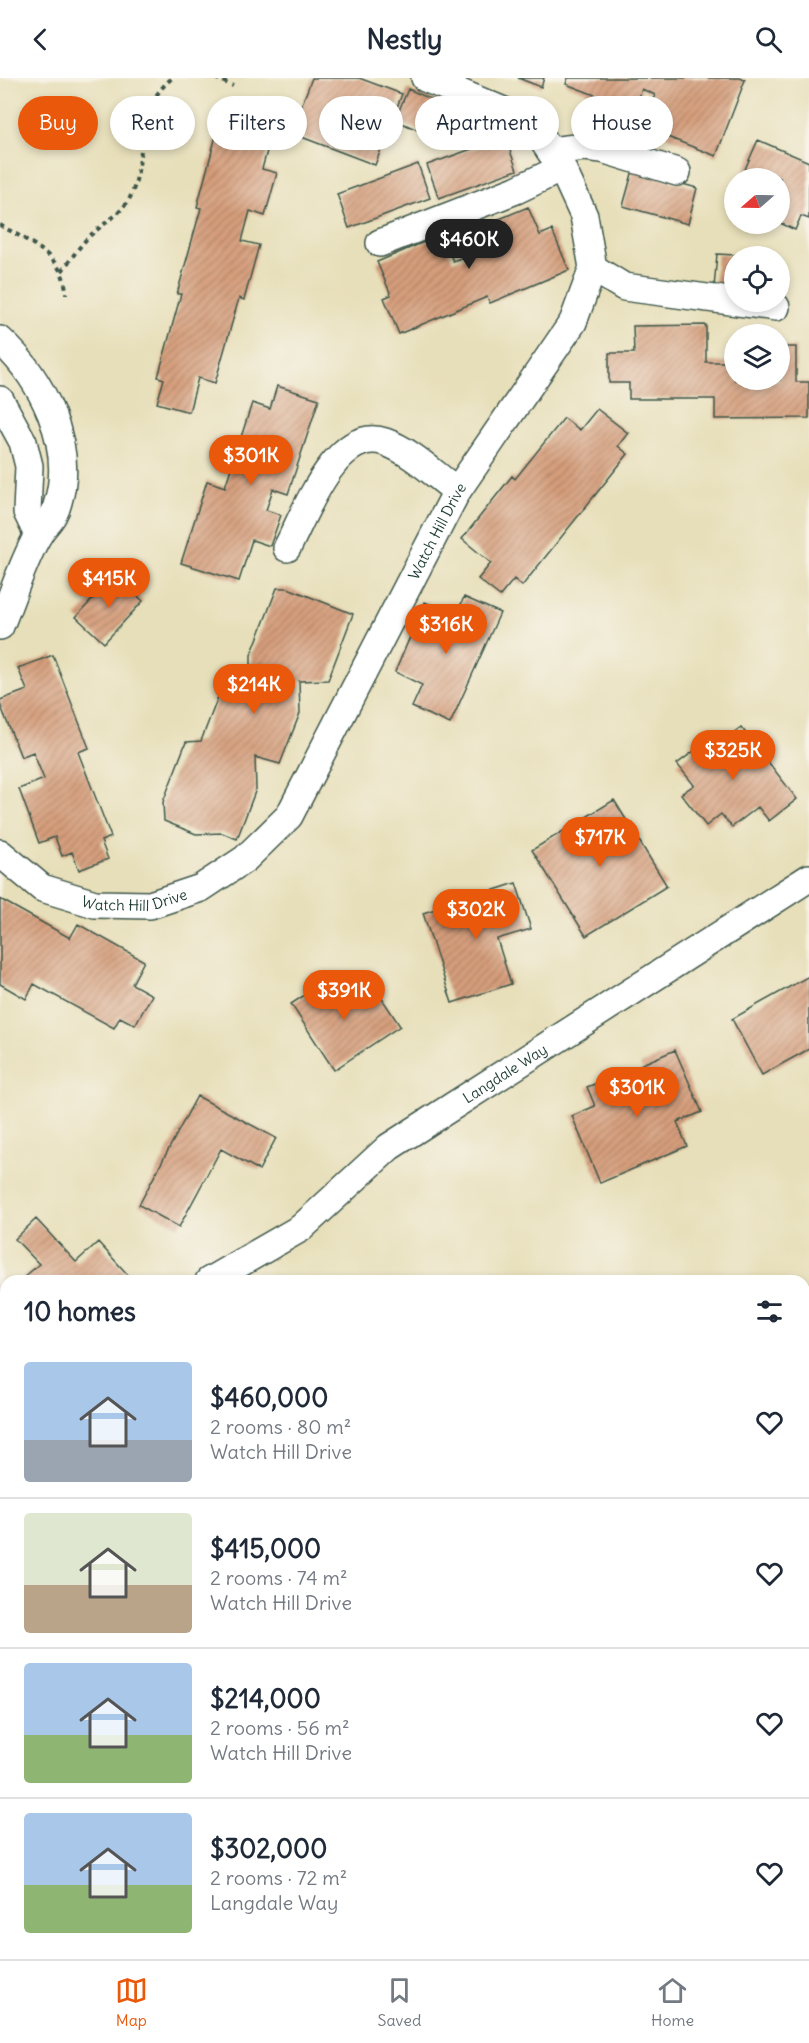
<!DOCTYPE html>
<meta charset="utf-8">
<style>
body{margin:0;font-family:Delius,sans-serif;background:#f6f6f7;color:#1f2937;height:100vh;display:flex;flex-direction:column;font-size:22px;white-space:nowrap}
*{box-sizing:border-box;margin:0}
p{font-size:20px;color:#747a83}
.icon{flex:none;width:33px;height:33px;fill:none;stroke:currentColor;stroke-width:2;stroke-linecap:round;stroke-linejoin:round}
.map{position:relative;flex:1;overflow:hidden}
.sheet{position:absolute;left:0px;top:1197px;width:810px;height:684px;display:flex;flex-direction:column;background:#fff;border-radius:18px 18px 0 0;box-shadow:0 3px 9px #0003}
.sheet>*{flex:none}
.banner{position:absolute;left:18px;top:18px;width:774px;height:54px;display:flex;gap:12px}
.needle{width:39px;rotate:250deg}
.fabs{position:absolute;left:724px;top:90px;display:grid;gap:12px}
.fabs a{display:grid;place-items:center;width:66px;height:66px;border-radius:50%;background:#fff;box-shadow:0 3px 9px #0003;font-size:30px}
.price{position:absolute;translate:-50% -51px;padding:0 14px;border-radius:21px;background:#ea580c;color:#fff;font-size:20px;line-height:39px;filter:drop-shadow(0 2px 3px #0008)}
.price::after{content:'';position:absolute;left:50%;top:36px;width:18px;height:14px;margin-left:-9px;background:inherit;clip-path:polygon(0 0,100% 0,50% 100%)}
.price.current{background:#222;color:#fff}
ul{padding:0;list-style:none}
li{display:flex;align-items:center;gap:18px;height:150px;padding:0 24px}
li+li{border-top:2px solid #e0e1e3}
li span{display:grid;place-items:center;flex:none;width:168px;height:120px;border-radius:6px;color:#555}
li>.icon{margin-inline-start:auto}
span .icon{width:72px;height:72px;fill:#fffc;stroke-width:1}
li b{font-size:26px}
h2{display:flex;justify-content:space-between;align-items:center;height:72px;padding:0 24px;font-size:26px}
.tag{padding:0 21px;border-radius:27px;background:#fff;box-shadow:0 3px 9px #0003;font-size:21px;line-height:54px}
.tag.current{background:#ea580c;color:#fff}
header{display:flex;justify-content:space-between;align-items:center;height:78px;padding:0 24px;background:#fff;font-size:27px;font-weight:700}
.dock{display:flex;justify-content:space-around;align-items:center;height:84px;border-top:2px solid #e0e1e3;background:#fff;font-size:16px;color:#747a83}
.dock a{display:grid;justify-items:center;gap:3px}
.dock .current{color:#ea580c}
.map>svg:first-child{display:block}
.building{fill:url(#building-hatch)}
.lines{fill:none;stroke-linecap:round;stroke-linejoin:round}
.minor-casing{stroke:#3d5548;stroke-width:30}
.path{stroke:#3d5548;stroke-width:4;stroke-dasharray:4.5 4.5;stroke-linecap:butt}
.minor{stroke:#fff;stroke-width:27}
.labels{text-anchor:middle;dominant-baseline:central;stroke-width:4.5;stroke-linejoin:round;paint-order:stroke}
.street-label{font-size:15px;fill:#1f3d34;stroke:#f7f3e8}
</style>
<header><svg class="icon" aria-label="back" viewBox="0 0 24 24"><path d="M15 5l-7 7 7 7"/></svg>Nestly<svg class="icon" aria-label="search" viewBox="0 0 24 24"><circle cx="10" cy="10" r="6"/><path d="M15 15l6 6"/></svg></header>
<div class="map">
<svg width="809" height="1881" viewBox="0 0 809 1881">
<defs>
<pattern id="building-hatch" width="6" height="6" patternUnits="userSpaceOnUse" patternTransform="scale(1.5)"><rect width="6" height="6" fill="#d69e7c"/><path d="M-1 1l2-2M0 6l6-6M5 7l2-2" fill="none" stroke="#ad8266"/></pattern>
</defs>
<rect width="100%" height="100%" fill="#f7f3e8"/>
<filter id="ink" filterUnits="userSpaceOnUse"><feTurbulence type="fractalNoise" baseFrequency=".0167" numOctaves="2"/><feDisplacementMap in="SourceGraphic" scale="12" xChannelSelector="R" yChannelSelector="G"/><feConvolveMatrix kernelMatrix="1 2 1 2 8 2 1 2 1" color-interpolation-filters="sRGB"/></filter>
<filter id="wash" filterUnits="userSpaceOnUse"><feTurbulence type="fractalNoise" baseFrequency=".008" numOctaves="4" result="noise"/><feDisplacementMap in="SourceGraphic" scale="24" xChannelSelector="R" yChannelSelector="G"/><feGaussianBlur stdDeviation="1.35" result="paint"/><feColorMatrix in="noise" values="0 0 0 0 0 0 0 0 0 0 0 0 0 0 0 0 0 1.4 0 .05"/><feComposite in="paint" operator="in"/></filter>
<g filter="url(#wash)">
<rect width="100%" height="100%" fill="#e7dfb9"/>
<g id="blocks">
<path class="building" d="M312 0H359L402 16 375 87 291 55Z
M518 0H544L541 9Z
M568 0H740L745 2 716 78 642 49 655 17 642 11 634 32 566 6Z
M408 11 467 37 454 68 395 42Z
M243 40 274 48 262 91 277 95 265 138 250 133 242 163 259 167 244 222 239 220 215 305 198 300 189 334 157 325 164 301 158 299 181 216H177L201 130 197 129 217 54 237 60Z
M505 59 517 92 439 120 427 87Z
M758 62 809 84V141L801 138 795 152 780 145V100H741Z
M418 86 430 120 349 150 337 116Z
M633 92 697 110 688 146 623 128Z
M528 129 540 157 552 152 569 192 490 225 487 219 399 256 384 220 391 217 377 184 441 157 453 183 469 177 461 157Z
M717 176 735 177V212L714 210Z
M706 247V284H735V302H780V269H796V304H809V340L715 341V321H629V305H609V275H634L633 248Z
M277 308 319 321 288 416 273 411 266 432 281 437 270 468 252 462 239 503 181 485 207 403 225 409 252 325 270 331Z
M597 331 628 355 618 368 628 376 522 508 514 501 500 518 478 501 491 485 462 461 512 398 515 401 564 340 580 352Z
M115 497 143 523 104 565 76 539Z
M277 510H288L353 536 328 602 299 603 300 635 280 686 255 679 256 711 237 761 222 755 196 756 164 743 163 724 186 664 201 663 230 588H251V577Z
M464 519 500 535 450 646 412 629 422 607 395 594 425 524 456 538Z
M53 577 89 670 78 674 111 759 101 763 108 781 79 792 72 774 62 778 55 759 39 765 19 711 44 701 33 674 21 679 0 626V622L27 612 18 590Z
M741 649 797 721 769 743 758 729 732 749 721 736 706 748 681 716 694 707 677 686 711 660 717 667Z
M614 722 667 808 586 858 532 772Z
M516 805 531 851 497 861 511 906 452 925 423 835Z
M0 821 70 860 78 846 144 883 132 906 152 917 135 947 120 939 114 950 34 906 26 921 0 906Z
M335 897 355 927 377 913 400 948 334 992 291 926Z
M809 898V971L762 997 732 941Z
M675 972 702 1034 677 1044 687 1068 600 1105 572 1038 595 1028 587 1009 618 997 625 1015 648 1005 640 987Z
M197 1018 276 1060 259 1092 221 1071 179 1149 139 1127Z
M36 1141 76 1184 98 1164 129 1198 123 1203H20L39 1186 15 1161Z
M809 1220V1406H804V1221Z
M0 1402 6 1437V1446L0 1447Z
M804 1554 809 1562V1580L804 1583Z
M548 1875H630L633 1879 630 1881H574L571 1877 567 1881H553Z"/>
</g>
</g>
<g filter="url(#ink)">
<use href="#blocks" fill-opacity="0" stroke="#3d5548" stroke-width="1.5"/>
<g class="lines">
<g class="minor-casing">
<g id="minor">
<path d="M550 73 584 69 602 71 677 94"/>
<path d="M380 165 516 112 562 90"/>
<path d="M593 190 624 209 776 229"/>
<path d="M0 262C42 300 75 367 58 424 54 441 45 445 37 459 22 486 12 519 0 548"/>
<path d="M0 322 23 364 29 388 27 434 38 457"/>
<path d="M287 470C304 438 336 347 385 364 411 373 435 397 457 413"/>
<path id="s1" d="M0 775 42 810 95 826 150 827 201 810 245 781 289 738 457 413 573 244 593 190 584 138 562 90 530 44 425 0"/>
<path id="s2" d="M209 1203 301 1150 389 1069 809 800"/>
<path d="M804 1484 809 1485"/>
<path d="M0 1535 6 1529"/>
<path d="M0 1556 6 1567"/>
<path d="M745 1875 750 1881"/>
</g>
</g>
<path class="path" d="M215 0 233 8
M0 147C29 164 66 179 66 216
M62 193C69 184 76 173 84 164 98 147 124 137 132 115 148 73 133 33 172 0"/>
<use href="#minor" class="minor"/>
</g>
</g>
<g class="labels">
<g class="street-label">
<text stroke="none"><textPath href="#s1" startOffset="654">Watch Hill Drive</textPath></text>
<text stroke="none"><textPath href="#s1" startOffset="150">Watch Hill Drive</textPath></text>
<text stroke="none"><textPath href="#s2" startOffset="363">Langdale Way</textPath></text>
</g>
</g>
</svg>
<div class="fabs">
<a><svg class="needle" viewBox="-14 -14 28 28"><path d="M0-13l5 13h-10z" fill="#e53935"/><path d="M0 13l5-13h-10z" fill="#747a83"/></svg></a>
<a><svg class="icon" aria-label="locate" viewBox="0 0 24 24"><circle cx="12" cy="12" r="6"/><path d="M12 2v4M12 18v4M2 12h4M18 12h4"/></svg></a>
<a><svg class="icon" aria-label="layers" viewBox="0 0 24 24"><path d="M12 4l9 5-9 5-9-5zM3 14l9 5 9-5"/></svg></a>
</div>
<b class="price current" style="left:469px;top:192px">$460K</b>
<b class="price" style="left:251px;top:408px">$301K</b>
<b class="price" style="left:109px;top:531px">$415K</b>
<b class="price" style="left:446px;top:577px">$316K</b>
<b class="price" style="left:254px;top:637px">$214K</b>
<b class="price" style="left:733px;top:703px">$325K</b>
<b class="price" style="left:600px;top:790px">$717K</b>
<b class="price" style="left:476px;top:862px">$302K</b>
<b class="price" style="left:344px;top:943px">$391K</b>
<b class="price" style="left:637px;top:1040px">$301K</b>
<div class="banner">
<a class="tag current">Buy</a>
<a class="tag">Rent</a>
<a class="tag">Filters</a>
<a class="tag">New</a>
<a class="tag">Apartment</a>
<a class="tag">House</a>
</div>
<section class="sheet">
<h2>10 homes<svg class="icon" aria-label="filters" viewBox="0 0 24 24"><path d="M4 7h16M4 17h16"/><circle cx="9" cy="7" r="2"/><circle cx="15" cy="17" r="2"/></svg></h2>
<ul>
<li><span style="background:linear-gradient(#a9c7e8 65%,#9aa5b1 0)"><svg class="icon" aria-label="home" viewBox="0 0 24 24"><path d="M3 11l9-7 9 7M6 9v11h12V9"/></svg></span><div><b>$460,000</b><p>2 rooms · 80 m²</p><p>Watch Hill Drive</p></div><svg class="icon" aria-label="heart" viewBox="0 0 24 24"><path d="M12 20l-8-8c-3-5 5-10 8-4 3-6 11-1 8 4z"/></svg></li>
<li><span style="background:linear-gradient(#dfe7d0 60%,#b9a48a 0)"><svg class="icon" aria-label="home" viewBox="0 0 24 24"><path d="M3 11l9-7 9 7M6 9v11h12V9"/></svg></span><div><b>$415,000</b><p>2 rooms · 74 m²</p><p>Watch Hill Drive</p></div><svg class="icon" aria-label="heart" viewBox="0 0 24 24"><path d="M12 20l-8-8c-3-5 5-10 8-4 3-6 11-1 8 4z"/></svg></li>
<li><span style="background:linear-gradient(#a9c7e8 60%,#8fb573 0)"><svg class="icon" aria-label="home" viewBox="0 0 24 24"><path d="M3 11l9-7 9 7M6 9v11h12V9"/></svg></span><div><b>$214,000</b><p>2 rooms · 56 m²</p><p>Watch Hill Drive</p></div><svg class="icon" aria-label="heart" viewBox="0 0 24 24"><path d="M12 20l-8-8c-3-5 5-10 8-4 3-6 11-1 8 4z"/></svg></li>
<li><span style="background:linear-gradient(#a9c7e8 60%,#8fb573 0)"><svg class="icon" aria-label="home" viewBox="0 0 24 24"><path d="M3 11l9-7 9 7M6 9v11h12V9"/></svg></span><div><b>$302,000</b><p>2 rooms · 72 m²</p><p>Langdale Way</p></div><svg class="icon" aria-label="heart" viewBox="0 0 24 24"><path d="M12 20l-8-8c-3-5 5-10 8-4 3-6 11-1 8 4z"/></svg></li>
</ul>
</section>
</div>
<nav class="dock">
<a class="current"><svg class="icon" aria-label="map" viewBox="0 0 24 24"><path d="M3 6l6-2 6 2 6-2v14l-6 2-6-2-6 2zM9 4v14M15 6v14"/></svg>Map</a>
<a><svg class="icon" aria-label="saved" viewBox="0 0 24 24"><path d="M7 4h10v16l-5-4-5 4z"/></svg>Saved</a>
<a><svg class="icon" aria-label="home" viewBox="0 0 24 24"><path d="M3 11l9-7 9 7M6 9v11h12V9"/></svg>Home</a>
</nav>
